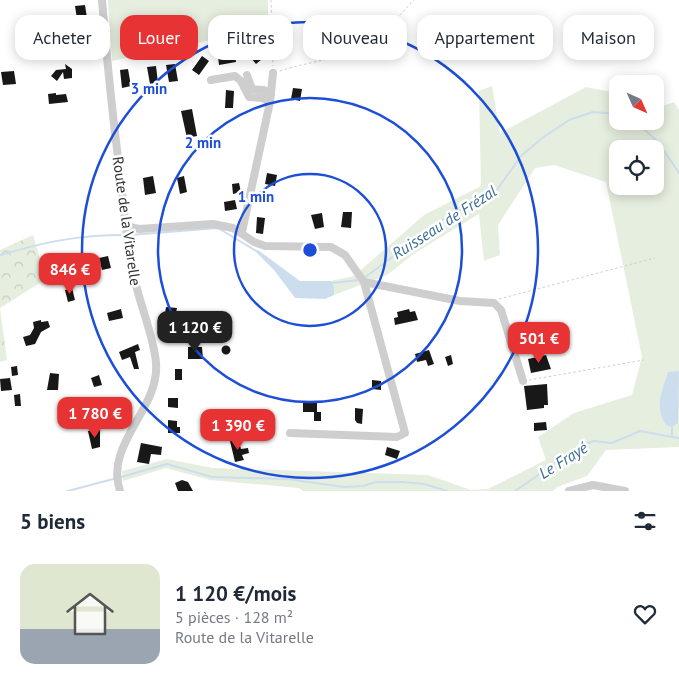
<!DOCTYPE html>
<html lang="fr">
<meta charset="utf-8">
<style>
body{margin:0;font-family:"PT Sans",sans-serif;background:#f6f6f7;color:#1f2937;height:100vh;display:flex;flex-direction:column;font-size:19px;white-space:nowrap}
*{box-sizing:border-box;margin:0}
p{font-size:16px;color:#747a83}
.icon{flex:none;width:28px;height:28px;fill:none;stroke:currentColor;stroke-width:2;stroke-linecap:round;stroke-linejoin:round}
.map{position:relative;height:491px;overflow:hidden}
.details{display:flex;flex-direction:column;background:#fff;flex:1}
.details>*{flex:none}
.guide{position:absolute;left:15px;top:15px;width:650px;height:45px;display:flex;gap:10px}
.needle{width:32px;rotate:135deg}
.buttons{position:absolute;left:609px;top:75px;display:grid;gap:10px}
.buttons a{display:grid;place-items:center;width:55px;height:55px;border-radius:10px;background:#fff;box-shadow:0 2px 12px #0003;font-size:25px}
.price{position:absolute;translate:-50% -42px;padding:0 11px;border-radius:10px;background:#e83334;color:#fff;font-size:16px;line-height:32px;filter:drop-shadow(0 1px 2px #0008)}
.price::after{content:'';position:absolute;left:50%;top:30px;width:15px;height:11px;margin-left:-8px;background:inherit;clip-path:polygon(0 0,100% 0,50% 100%)}
.price.active{background:#222;color:#fff}
ul{padding:0;list-style:none}
li{display:flex;align-items:center;gap:15px;height:125px;padding:0 20px}
li span{display:grid;place-items:center;flex:none;width:140px;height:100px;border-radius:15px;color:#555}
li>.icon{margin-inline-start:auto}
span .icon{width:60px;height:60px;fill:#fffc;stroke-width:1}
li b{font-size:21px}
h2{display:flex;justify-content:space-between;align-items:center;height:60px;padding:0 20px;font-size:21px}
.chip{padding:0 18px;border-radius:15px;background:#fff;box-shadow:0 2px 12px #0003;font-size:18px;line-height:45px}
.chip.active{background:#e83334;color:#fff}
.map>svg:first-child{display:block}
.grass{fill:#e6eedf;fill-rule:evenodd}
.forest{fill:url(#forest-crowns)}
.water{fill:#ccdeee}
.lines{fill:none;stroke-linecap:round;stroke-linejoin:round}
.stream{stroke:#ccdeee;stroke-width:2}
.building{fill:#181818}
.path{stroke:#cecece;stroke-width:1;stroke-dasharray:2.5 2.5;stroke-linecap:butt}
.minor{stroke:#cecece;stroke-width:8}
.ring{fill:none;stroke:#1d4ed8;stroke-width:2.5}
.labels{text-anchor:middle;dominant-baseline:central;stroke-width:5;stroke-linejoin:round;paint-order:stroke}
.street-label{font-size:15px;fill:#313131;stroke:#fff}
.water-label{font-size:16px;font-style:italic;fill:#3c6d96;stroke:#fff}
.centre{fill:#1d4ed8;stroke:#fff;stroke-width:2.5}
.ring-label{font-size:15px;text-anchor:middle;font-weight:bold;fill:#1d4ed8;stroke:#fff;stroke-width:5;stroke-linejoin:round;paint-order:stroke}
</style>
<div class="map">
<svg width="679" height="491" viewBox="0 0 679 491">
<defs>
<pattern id="forest-crowns" width="20" height="18" patternUnits="userSpaceOnUse" patternTransform="scale(1.25)"><rect width="20" height="18" fill="#e6eedf"/><path d="M2 6a3 3 0 1 1 6 0M12 15a3 3 0 1 1 6 0" fill="none" stroke="#c6cdc0"/></pattern>
</defs>
<rect width="100%" height="100%" fill="#fff"/>
<path class="grass" d="M108 0H268V28L112 61Z
M492 86 500 133 586 87 617 93 618 121H655V109L674 102 679 110V447L606 450 587 476 557 487 553 491H303L299 488 210 480 166 468 123 481 122 471 167 459 213 468 428 475 471 490 488 489 546 460 538 437 574 413 632 395 642 357 606 182 554 165 535 168 498 225 500 255 484 261 479 214 415 253 387 275 334 295V287L331 281 354 276 424 215 481 186 479 91ZM618 149H655V186H618Z"/>
<path class="forest" d="M33 235 46 279 0 308 7 360 0 362V250Z"/>
<path class="water" d="M258 250 300 281H331L334 287V295L325 299 295 298 274 270 256 252Z
M679 371 678 423 672 427 666 425C654 408 662 391 668 372Z"/>
<g class="lines">
<path class="stream" d="M635 121 658 142 679 173
M130 235 218 228 258 252
M0 255C47 242 76 235 125 235
M364 278 444 219 496 191 521 156 541 139 569 120 593 112 618 114
M332 283 359 280
M672 425V437L679 438
M121 477 167 464 212 477 287 479 344 487 363 486 376 482H403L424 484 447 491
M68 491 117 478
M515 491 580 446 594 441 612 443 640 431 672 437"/>
</g>
<path class="building" d="M85 5 87 18 77 19 75 6Z
M86 34 87 42 77 44 76 36Z
M251 46 262 59 256 64 245 51Z
M235 54 236 62 219 65 218 57Z
M202 56 209 61 199 75 192 70Z
M65 64 72 69V78L64 79 63 72 57 81 51 76 56 70 66 69Z
M175 64 178 81 169 82 166 65Z
M156 66 158 83 150 84 147 67Z
M128 69 131 86 122 88 120 70Z
M14 71 16 84 3 85 1 72Z
M293 88 302 89 300 101 291 99Z
M226 90 234 91 233 108H225Z
M56 93V95L66 94 68 102 49 104 48 94Z
M192 109 197 136 187 138 181 111Z
M267 173 277 175 275 186 265 184Z
M153 176 156 193 145 195 143 178Z
M184 176 187 192 180 194 177 178Z
M239 183 241 192 233 194 232 184Z
M235 200 237 209 225 211 224 202Z
M343 212H352L351 228 341 227Z
M322 213 324 227 315 229 311 215Z
M257 217 265 218 263 234 256 233Z
M108 256 111 268 102 270 99 258Z
M72 288 75 300 68 302 65 290Z
M166 307 177 308 174 322 164 321Z
M121 309 123 318 109 321 107 313Z
M409 309 410 312 415 311 418 320 395 325 394 318 398 317 397 312Z
M41 320V322L48 321 50 327 41 332 35 344 26 346 23 337 30 335 34 328 33 322Z
M175 325H184L180 339 166 338V331L174 332Z
M138 344 140 350 135 352 139 369H134L130 357 122 360 119 352Z
M221.5 350a4.5 4.5 0 1 1 9 0a4.5 4.5 0 1 1-9 0Z
M188 347H202L203 359H188Z
M429 350 434 364 428 366 426 360 417 362 415 354Z
M451 355 453 364 448 366 445 357Z
M546 355 551 369 531 373 528 359Z
M17 366 18 375 12 376 11 367Z
M175 369H182V380H175Z
M50 373 59 374 58 390H47Z
M99 375 102 385 94 387 91 378Z
M10 378 12 390 1 391 0 379Z
M372 380 381 381V390L372 389Z
M547 384 548 405H544V408L527 410 524 386Z
M20 394 21 406H15L14 395Z
M168 398H178V408L168 407Z
M104 401 117 404 116 412 103 411Z
M303 403H317V412H321V421H314V412H303Z
M355 408 363 409 362 424 357 423 355 420Z
M168 420 177 421V427H180V433H168Z
M546 422 547 430 534 431V423Z
M100 430V447L92 449 88 431Z
M238 439 241 449 248 448 249 453 242 455 244 460 235 462 230 441Z
M141 443 162 447 161 455 151 454 149 464 137 462Z
M387 447 400 451 397 459 385 455Z
M182 480 188 482 193 491H178L175 483Z"/>
<g class="lines">
<path class="path" d="M271 0 273 66
M280 71C310 61 345 59 372 41 388 30 401 13 414 0
M499 299 655 258
M529 380 644 360"/>
<path class="minor" d="M102 0C107 61 113 121 121 181 124 210 126 239 132 268 137 298 154 335 156 363 160 409 104 444 120 491
M247 75 252 89 264 90 271 95
M211 80 235 76 241 81 249 97 262 98 270 102
M126 226 139 229 213 224 233 228 254 242 265 246 331 247 345 255 364 282 405 433 397 437 290 433
M242 232 270 102 273 73
M364 282 460 301 494 303 501 310 523 381
M569 491 593 485 625 491"/>
</g>
<g class="ring">
<circle cx="310" cy="250" r="76"/>
<circle cx="310" cy="250" r="152"/>
<circle cx="310" cy="250" r="228"/>
</g>
<g class="labels">
<g class="street-label">
<text transform="translate(127 221) rotate(82)">Route de la Vitarelle</text>
</g>
<g class="water-label">
<text transform="translate(444 222) rotate(-33)">Ruisseau de Frézal</text>
<text transform="translate(563 460) rotate(-32)">Le Frayé</text>
</g>
</g>
<circle cx="310" cy="250" r="8" class="centre"/>
<g class="ring-label">
<text x="149" y="94">3 min</text>
<text x="203" y="148">2 min</text>
<text x="256" y="202">1 min</text>
</g>
</svg>
<div class="buttons">
<a><svg class="needle" viewBox="-14 -14 28 28"><path d="M0-13l5 13h-10z" fill="#e53935"/><path d="M0 13l5-13h-10z" fill="#747a83"/></svg></a>
<a><svg class="icon" aria-label="locate" viewBox="0 0 24 24"><circle cx="12" cy="12" r="6"/><path d="M12 2v4M12 18v4M2 12h4M18 12h4"/></svg></a>
</div>
<b class="price" style="left:70px;top:295px">846 €</b>
<b class="price active" style="left:195px;top:353px">1 120 €</b>
<b class="price" style="left:539px;top:364px">501 €</b>
<b class="price" style="left:95px;top:439px">1 780 €</b>
<b class="price" style="left:238px;top:451px">1 390 €</b>
<div class="guide">
<a class="chip">Acheter</a>
<a class="chip active">Louer</a>
<a class="chip">Filtres</a>
<a class="chip">Nouveau</a>
<a class="chip">Appartement</a>
<a class="chip">Maison</a>
</div>
</div>
<section class="details">
<h2>5 biens<svg class="icon" aria-label="filters" viewBox="0 0 24 24"><path d="M4 7h16M4 17h16"/><circle cx="9" cy="7" r="2"/><circle cx="15" cy="17" r="2"/></svg></h2>
<ul>
<li><span style="background:linear-gradient(#dfe7d0 65%,#9aa5b1 0)"><svg class="icon" aria-label="home" viewBox="0 0 24 24"><path d="M3 11l9-7 9 7M6 9v11h12V9"/></svg></span><div><b>1 120 €/mois</b><p>5 pièces · 128 m²</p><p>Route de la Vitarelle</p></div><svg class="icon" aria-label="heart" viewBox="0 0 24 24"><path d="M12 20l-8-8c-3-5 5-10 8-4 3-6 11-1 8 4z"/></svg></li>
</ul>
</section>
